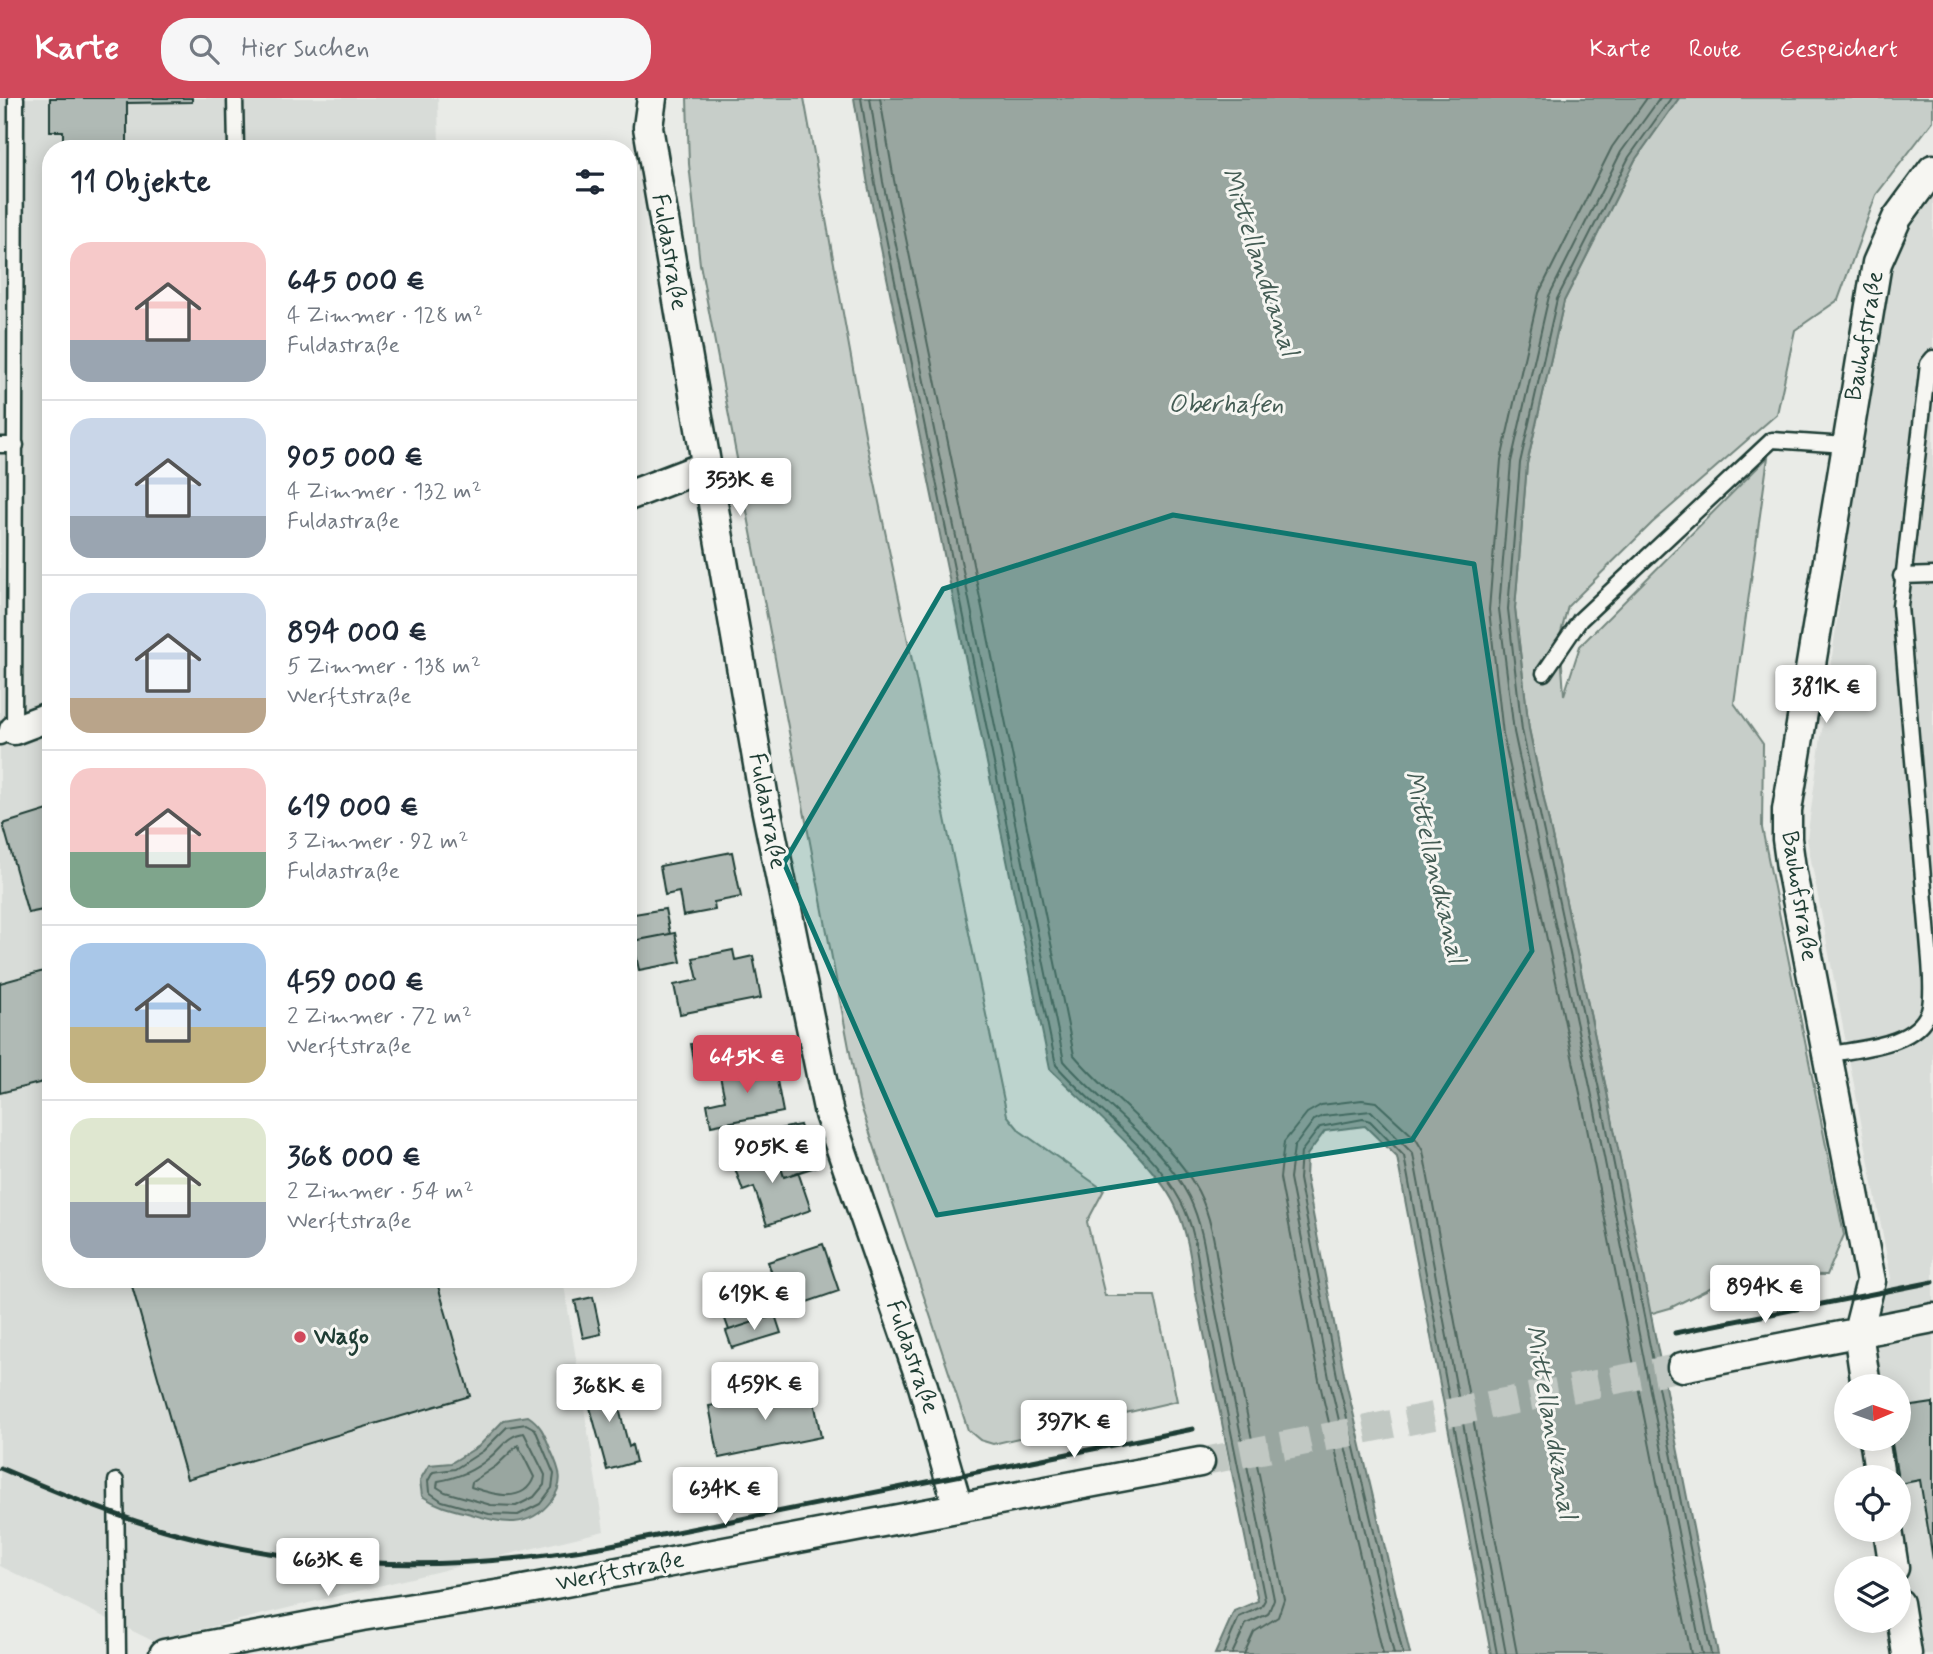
<!DOCTYPE html>
<html lang="de">
<meta charset="utf-8">
<style>
body{margin:0;font-family:Mynerve,sans-serif;background:#f6f6f7;color:#1f2937;height:100vh;display:flex;flex-direction:column;font-size:26px;white-space:nowrap}
*{box-sizing:border-box;margin:0}
p{font-size:23px;color:#747a83}
.icon{flex:none;width:38px;height:38px;fill:none;stroke:currentColor;stroke-width:2;stroke-linecap:round;stroke-linejoin:round}
.map{position:relative;flex:1;overflow:hidden}
.drawer{position:absolute;left:42px;top:42px;width:595px;height:1148px;display:flex;flex-direction:column;background:#fff;border-radius:28px;box-shadow:0 4px 18px #0003}
.drawer>*{flex:none}
.needle{width:46px;rotate:88deg}
.fabs{position:absolute;left:1834px;top:1276px;display:grid;gap:14px}
.fabs a{display:grid;place-items:center;width:77px;height:77px;border-radius:50%;background:#fff;box-shadow:0 4px 18px #0003;font-size:35px}
.price{position:absolute;translate:-50% -60px;padding:0 16px;border-radius:7px;background:#fff;color:#222;font-size:23px;line-height:46px;filter:drop-shadow(0 2px 4px #0008)}
.price::after{content:'';position:absolute;left:50%;top:42px;width:21px;height:16px;margin-left:-10px;background:inherit;clip-path:polygon(0 0,100% 0,50% 100%)}
.price.current{background:#d1495b;color:#fff}
ul{padding:0;list-style:none}
li{display:flex;align-items:center;gap:21px;height:175px;padding:0 28px}
li+li{border-top:2px solid #e0e1e3}
li span{display:grid;place-items:center;flex:none;width:196px;height:140px;border-radius:21px;color:#555}
li>.icon{margin-inline-start:auto}
span .icon{width:84px;height:84px;fill:#fffc;stroke-width:1}
li b{font-size:30px}
h2{display:flex;justify-content:space-between;align-items:center;height:84px;padding:0 28px;font-size:30px}
header{display:flex;align-items:center;gap:42px;box-sizing:border-box;height:98px;padding:0 35px;background:#d1495b;color:#fff}
header strong{font-size:33px}
nav{display:flex;gap:38px;margin-inline-start:auto;font-size:24px}
.search{width:490px;height:63px;background:#f6f6f7;display:flex;align-items:center;gap:18px;box-sizing:border-box;padding:0 24px;border-radius:28px;color:#747a83;font-size:26px}
.map>svg:first-child{display:block}
.built{fill:#d8dcd8}
.green{fill:#c7cec9;stroke:#73867e;stroke-width:2}
.water{fill:#99a6a0;stroke:#687c75;stroke-width:2}
.lines{fill:none;stroke-linecap:round;stroke-linejoin:round}
.shore{stroke:#50675f;stroke-width:2}
.building{fill:#b0bab5;stroke:#1f3d34;stroke-width:2}
.street-tunnel{stroke:#c1c8c3;stroke-width:28;stroke-dasharray:28 14;stroke-linecap:butt}
.lane-casing{stroke:#1f3d34;stroke-width:19}
.street-casing{stroke:#1f3d34;stroke-width:33}
.lane{stroke:#f6f6f2;stroke-width:14}
.street{stroke:#f6f6f2;stroke-width:28}
.rail{stroke:#1f3d34;stroke-width:5}
.marked{fill:#0f766e;fill-opacity:0.2;stroke:#0f766e;stroke-width:5;stroke-linejoin:round}
.poi-dot{fill:#d1495b;stroke:#f6f6f2;stroke-width:2.5}
.labels{text-anchor:middle;dominant-baseline:central;stroke-width:6;stroke-linejoin:round;paint-order:stroke}
.street-label{font-size:24px;fill:#1f3d34;stroke:#f6f6f2}
.poi-label{font-size:24px;font-weight:bold;fill:#1f3d34;stroke:#f6f6f2;text-anchor:start}
.water-label{font-size:26px;font-style:italic;fill:#445c54;stroke:#f6f6f2}
</style>
<header>
<strong>Karte</strong>
<div class="search"><svg class="icon" aria-label="search" viewBox="0 0 24 24"><circle cx="10" cy="10" r="6"/><path d="M15 15l6 6"/></svg>Hier suchen</div>
<nav><a>Karte</a><a>Route</a><a>Gespeichert</a></nav>
</header>
<div class="map">
<svg width="1933" height="1556" viewBox="0 0 1933 1556">
<rect width="100%" height="100%" fill="#e9ebe7"/>
<filter id="ink" filterUnits="userSpaceOnUse"><feTurbulence type="fractalNoise" baseFrequency=".0143" numOctaves="2"/><feDisplacementMap in="SourceGraphic" scale="14" xChannelSelector="R" yChannelSelector="G"/><feConvolveMatrix kernelMatrix="1 2 1 2 8 2 1 2 1" color-interpolation-filters="sRGB"/></filter>
<g filter="url(#ink)">
<path class="built" d="M0 0H438L439 51H51V1181H563L604 1433 153 1543 0 1468Z
M1933 89V1556H1916L1897 1432 1899 1379H1889L1884 1341 1899 1340V1288H1876L1869 1243 1891 1180 1807 741 1873 260 1890 170 1907 127Z"/>
<path class="green" d="M687 0H804L866 342 1007 1017 1020 1033 1104 1092 1087 1124 1105 1198H1155L1177 1303 993 1346 980 1342 968 1332 859 1002 700 166 689 66Z
M1679 0H1933V23L1876 97 1838 202 1795 232 1777 316 1652 425 1568 508 1560 538 1564 597 1580 548 1768 359 1734 605 1763 646 1762 730 1844 1137 1827 1177 1738 1176 1670 1210 1649 1216 1607 995 1529 631 1515 510 1527 366 1564 203 1635 62Z"/>
<path class="water" d="M854 0H1679L1635 62 1564 203 1527 366 1515 510 1529 631 1607 995 1718 1556H1491L1397 1059 1365 1028 1325 1033 1307 1057 1306 1080 1344 1276 1410 1556H1215L1234 1513 1258 1503 1195 1191C1191 1162 1188 1134 1175 1107 1155 1065 1085 1006 1050 971L868 87Z
M528 1318C542 1327 545 1338 551 1353 560 1372 565 1385 551 1403 527 1434 499 1424 467 1415 450 1411 437 1408 422 1398L420 1382 429 1367 451 1365 479 1348 504 1322Z"/>
<g class="lines">
<path class="shore" d="M861 0 875 86 1056 967C1095 1012 1151 1048 1180 1102 1195 1129 1198 1160 1202 1190L1265 1502 1261 1509 1239 1519 1223 1556
M870 0 883 84 1064 963C1103 1008 1162 1045 1189 1099 1203 1128 1206 1158 1211 1189L1274 1501 1268 1516 1246 1526 1232 1556
M880 0 894 82 1074 957C1113 1003 1169 1039 1198 1093 1213 1122 1216 1155 1221 1187L1284 1501 1278 1519 1254 1534 1244 1556
M1647 0 1612 49 1539 195 1501 362 1489 512 1503 636 1581 1000 1691 1556
M1660 0 1621 54 1549 198 1511 364 1499 511 1514 634 1592 998 1702 1556
M1671 0 1629 59 1557 201 1520 365 1508 511 1522 632 1600 996 1711 1556
M526 1326 535 1331 554 1376 552 1390 540 1406 518 1417 489 1416 442 1403 429 1394 428 1383 433 1374 455 1371 483 1353 507 1329Z
M524 1335 545 1377 544 1387 534 1399 516 1408 491 1407 445 1394 437 1389 438 1383C457 1380 474 1373 489 1360 502 1350 507 1337 524 1335Z
M518 1347 534 1379C524 1407 492 1396 471 1389L472 1384 496 1368Z
M1383 1556 1319 1282 1280 1080 1284 1044 1307 1015 1321 1007 1362 1002 1376 1004 1416 1041 1423 1053 1517 1556
M1394 1556 1329 1280 1290 1080 1294 1049 1314 1022 1323 1018 1371 1013 1413 1056 1506 1556
M1403 1556 1337 1278 1299 1081 1301 1054 1320 1029 1363 1021 1370 1023 1404 1058 1497 1556"/>
</g>
<path class="building" d="M50 0H192V4L127 5V51H63V33H50Z
M51 711V821L48 811 28 815 3 726Z
M732 754 741 799 714 804 715 812 683 818 679 794 665 797 660 768Z
M665 811 670 836 633 843 628 817Z
M675 835 681 864 639 872 633 843Z
M733 852 735 862 753 858 761 900 680 916 674 887 698 882 693 860Z
M51 871V982L0 995V885Z
M732 939 736 959 695 967 691 946Z
M757 962 758 970 774 967 783 1014 711 1028 707 1006 725 1002 720 978 737 975 736 966Z
M800 1027 815 1069 784 1079 769 1033Z
M774 1047 784 1079 798 1074 811 1112 767 1127 754 1089 743 1093 732 1062Z
M823 1146 839 1193 784 1212 768 1164Z
M130 1181H436L470 1298 187 1381Z
M593 1199 601 1236 583 1240 575 1203Z
M766 1200 772 1218 729 1232 721 1210Z
M775 1217 781 1235 732 1250 726 1233Z
M611 1280 629 1349 632 1347 636 1364 607 1372 584 1287Z
M811 1288 821 1339 719 1360 709 1308Z
M1933 1305V1461L1920 1382 1899 1386 1891 1340H1899V1310Z"/>
<g class="lines">
<path class="street-tunnel" d="M1200 1364 1682 1269"/>
<g class="lane-casing">
<path id="lane" d="M235 0 236 51
M0 347H16
M1901 478 1933 477
M1544 575 1580 522 1772 342 1846 347
M0 639 14 632 16 0
M1827 957C1859 950 1915 949 1929 913 1933 899 1931 878 1930 863L1900 508 1928 266 1933 260
M116 1383 118 1556"/>
</g>
<g class="street-casing">
<path id="street" d="M652 0 648 29 763 695 829 1016 923 1288 958 1409
M628 398 706 368
M14 632 51 618
M1682 1269 1933 1220
M1866 1288 1858 1234 1871 1183 1791 770 1787 741V712L1877 165 1897 120 1933 71
M1874 1340 1880 1379
M1888 1432 1894 1470
M1899 1505 1907 1556
M164 1556 362 1518 502 1496 1200 1364"/>
</g>
<use href="#lane" class="lane"/>
<use href="#street" class="street"/>
<path class="rail" d="M1675 1235 1933 1184
M0 1370C59 1395 118 1420 179 1436 320 1474 464 1473 606 1448L1193 1331"/>
</g>
</g>
<path class="marked" d="M1173 417 1474 466 1532 853 1412 1042 937 1117 784 765 943 491Z"/>
<circle class="poi-dot" cx="300" cy="1239" r="7"/>
<g class="labels">
<g class="street-label">
<text transform="translate(669 154) rotate(80)">Fuldastraße</text>
<text transform="translate(1865 238) rotate(-80)">Bauhofstraße</text>
<text transform="translate(767 713) rotate(79)">Fuldastraße</text>
<text transform="translate(1799 798) rotate(81)">Bauhofstraße</text>
<text transform="translate(912 1259) rotate(71)">Fuldastraße</text>
<text transform="translate(620 1474) rotate(-11)">Werftstraße</text>
</g>
<g class="poi-label">
<text x="314" y="1239">Wago</text>
</g>
<g class="water-label">
<text transform="translate(1259 164) rotate(72)">Mittellandkanal</text>
<text x="1226" y="307">Oberhafen</text>
<text transform="translate(1434 769) rotate(77)">Mittellandkanal</text>
<text transform="translate(1550 1324) rotate(80)">Mittellandkanal</text>
</g>
</g>
</svg>
<div class="fabs">
<a><svg class="needle" viewBox="-14 -14 28 28"><path d="M0-13l5 13h-10z" fill="#e53935"/><path d="M0 13l5-13h-10z" fill="#747a83"/></svg></a>
<a><svg class="icon" aria-label="locate" viewBox="0 0 24 24"><circle cx="12" cy="12" r="6"/><path d="M12 2v4M12 18v4M2 12h4M18 12h4"/></svg></a>
<a><svg class="icon" aria-label="layers" viewBox="0 0 24 24"><path d="M12 4l9 5-9 5-9-5zM3 14l9 5 9-5"/></svg></a>
</div>
<b class="price" style="left:740px;top:420px">353K €</b>
<b class="price" style="left:1826px;top:627px">381K €</b>
<b class="price current" style="left:747px;top:997px">645K €</b>
<b class="price" style="left:772px;top:1087px">905K €</b>
<b class="price" style="left:1765px;top:1227px">894K €</b>
<b class="price" style="left:754px;top:1234px">619K €</b>
<b class="price" style="left:765px;top:1324px">459K €</b>
<b class="price" style="left:609px;top:1326px">368K €</b>
<b class="price" style="left:1074px;top:1362px">397K €</b>
<b class="price" style="left:725px;top:1429px">634K €</b>
<b class="price" style="left:328px;top:1500px">663K €</b>
<section class="drawer">
<h2>11 Objekte<svg class="icon" aria-label="filters" viewBox="0 0 24 24"><path d="M4 7h16M4 17h16"/><circle cx="9" cy="7" r="2"/><circle cx="15" cy="17" r="2"/></svg></h2>
<ul>
<li><span style="background:linear-gradient(#f6c9c9 70%,#9aa5b1 0)"><svg class="icon" aria-label="home" viewBox="0 0 24 24"><path d="M3 11l9-7 9 7M6 9v11h12V9"/></svg></span><div><b>645 000 €</b><p>4 Zimmer · 128 m²</p><p>Fuldastraße</p></div></li>
<li><span style="background:linear-gradient(#c9d6e8 70%,#9aa5b1 0)"><svg class="icon" aria-label="home" viewBox="0 0 24 24"><path d="M3 11l9-7 9 7M6 9v11h12V9"/></svg></span><div><b>905 000 €</b><p>4 Zimmer · 132 m²</p><p>Fuldastraße</p></div></li>
<li><span style="background:linear-gradient(#c9d6e8 75%,#b9a48a 0)"><svg class="icon" aria-label="home" viewBox="0 0 24 24"><path d="M3 11l9-7 9 7M6 9v11h12V9"/></svg></span><div><b>894 000 €</b><p>5 Zimmer · 138 m²</p><p>Werftstraße</p></div></li>
<li><span style="background:linear-gradient(#f6c9c9 60%,#7fa58c 0)"><svg class="icon" aria-label="home" viewBox="0 0 24 24"><path d="M3 11l9-7 9 7M6 9v11h12V9"/></svg></span><div><b>619 000 €</b><p>3 Zimmer · 92 m²</p><p>Fuldastraße</p></div></li>
<li><span style="background:linear-gradient(#a9c7e8 60%,#c2b280 0)"><svg class="icon" aria-label="home" viewBox="0 0 24 24"><path d="M3 11l9-7 9 7M6 9v11h12V9"/></svg></span><div><b>459 000 €</b><p>2 Zimmer · 72 m²</p><p>Werftstraße</p></div></li>
<li><span style="background:linear-gradient(#dfe7d0 60%,#9aa5b1 0)"><svg class="icon" aria-label="home" viewBox="0 0 24 24"><path d="M3 11l9-7 9 7M6 9v11h12V9"/></svg></span><div><b>368 000 €</b><p>2 Zimmer · 54 m²</p><p>Werftstraße</p></div></li>
</ul>
</section>
</div>
